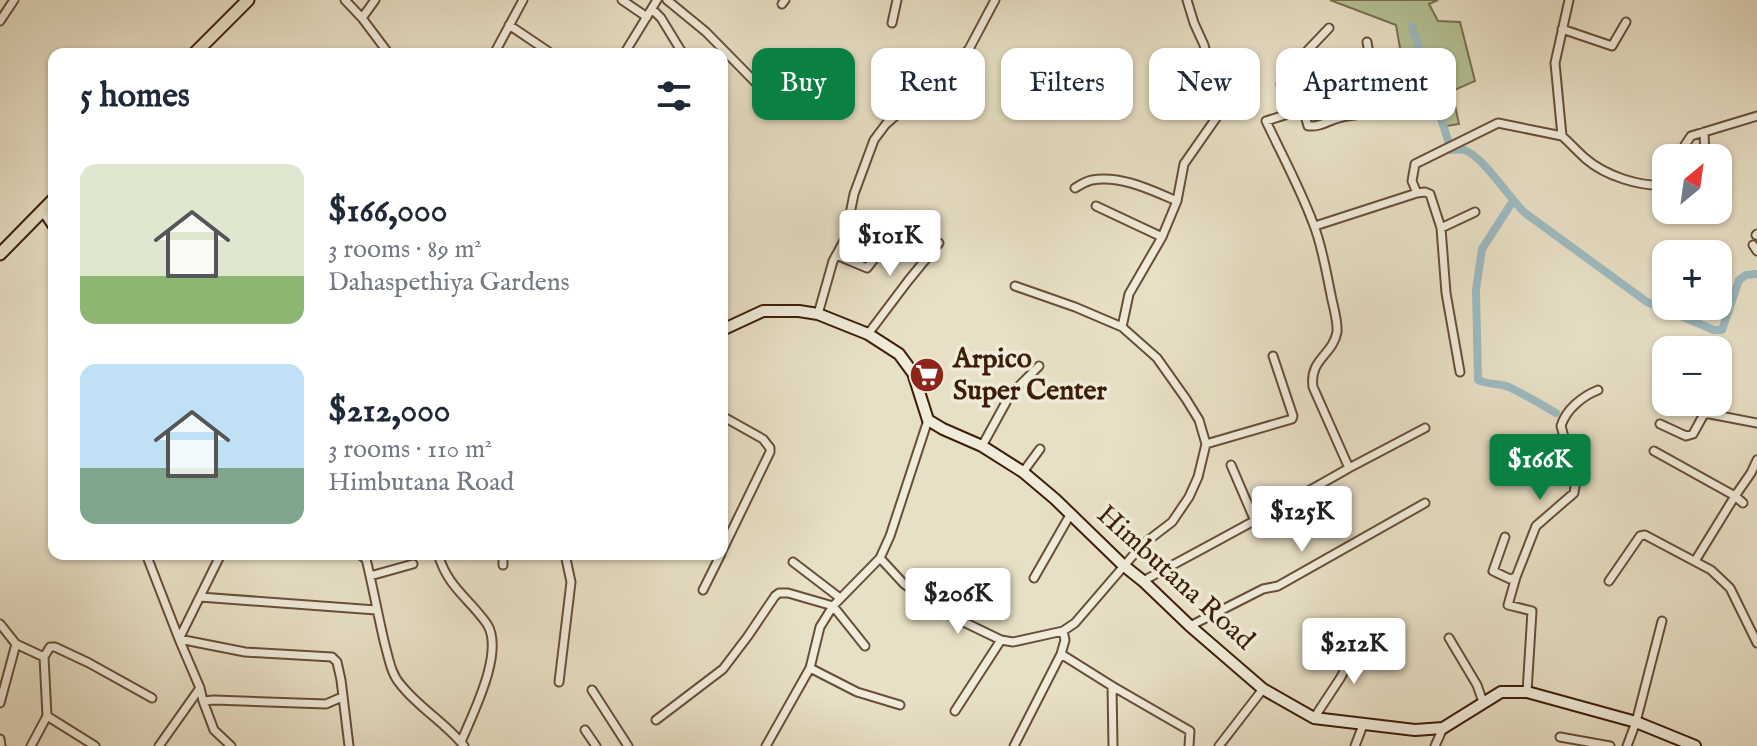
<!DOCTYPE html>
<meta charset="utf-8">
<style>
body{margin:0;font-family:"IM FELL English",serif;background:#f6f6f7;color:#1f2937;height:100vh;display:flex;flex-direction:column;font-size:30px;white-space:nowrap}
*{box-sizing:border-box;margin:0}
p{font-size:26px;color:#747a83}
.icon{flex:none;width:44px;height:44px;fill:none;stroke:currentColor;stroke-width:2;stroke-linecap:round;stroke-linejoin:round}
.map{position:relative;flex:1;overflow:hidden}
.sheet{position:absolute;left:48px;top:48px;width:680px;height:512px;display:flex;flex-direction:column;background:#fff;border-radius:16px;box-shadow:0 2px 6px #0004}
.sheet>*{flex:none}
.top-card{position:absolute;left:752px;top:48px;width:760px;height:72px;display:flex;gap:16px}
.needle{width:52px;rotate:29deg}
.fabs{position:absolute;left:1652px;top:144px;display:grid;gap:16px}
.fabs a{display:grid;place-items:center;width:80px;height:80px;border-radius:16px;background:#fff;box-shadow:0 2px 6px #0004;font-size:40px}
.price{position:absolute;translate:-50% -68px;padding:0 18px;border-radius:8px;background:#fff;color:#222;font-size:26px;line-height:52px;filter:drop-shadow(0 2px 4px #0008)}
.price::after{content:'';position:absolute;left:50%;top:48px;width:24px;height:18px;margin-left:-12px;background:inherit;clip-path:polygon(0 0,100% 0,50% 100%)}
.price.active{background:#0b8043;color:#fff}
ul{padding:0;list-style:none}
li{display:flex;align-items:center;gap:24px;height:200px;padding:0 32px}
li span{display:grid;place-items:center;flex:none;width:224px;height:160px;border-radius:16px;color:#555}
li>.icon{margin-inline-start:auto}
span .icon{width:96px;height:96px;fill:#fffc;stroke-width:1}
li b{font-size:34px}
h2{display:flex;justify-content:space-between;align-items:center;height:96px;padding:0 32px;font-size:34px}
.pill{padding:0 28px;border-radius:16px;background:#fff;box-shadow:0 2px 6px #0004;font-size:28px;line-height:72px}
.pill.active{background:#0b8043;color:#fff}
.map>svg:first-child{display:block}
.green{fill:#b5c296;stroke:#797050;stroke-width:2}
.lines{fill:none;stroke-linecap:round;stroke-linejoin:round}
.canal{stroke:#9dbac0;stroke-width:8}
.street-casing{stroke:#684e39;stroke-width:11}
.secondary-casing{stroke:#3d1e0a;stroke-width:14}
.primary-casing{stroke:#3d1e0a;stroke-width:15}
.street{stroke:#f0ebda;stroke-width:7}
.secondary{stroke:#f0ebda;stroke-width:10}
.primary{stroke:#e8e0c6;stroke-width:11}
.labels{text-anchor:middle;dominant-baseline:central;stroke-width:7;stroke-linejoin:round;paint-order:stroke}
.poi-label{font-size:28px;font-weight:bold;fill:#3d1e0a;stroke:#f0ebda;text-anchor:start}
.street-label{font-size:28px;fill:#3d1e0a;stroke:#f0ebda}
</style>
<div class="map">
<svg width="1757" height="746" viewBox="0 0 1757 746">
<rect width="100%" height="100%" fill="#e8e0c6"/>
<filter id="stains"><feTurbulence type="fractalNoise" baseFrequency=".0025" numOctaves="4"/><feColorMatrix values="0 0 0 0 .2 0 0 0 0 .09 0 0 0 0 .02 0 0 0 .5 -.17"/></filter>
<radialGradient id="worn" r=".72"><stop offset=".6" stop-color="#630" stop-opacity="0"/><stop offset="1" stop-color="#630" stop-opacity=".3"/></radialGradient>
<path class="green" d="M1330 0H1438L1429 4 1438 21 1460 22 1475 81 1452 91 1459 124 1441 127 1421 71 1400 48 1396 25Z"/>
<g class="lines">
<path class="canal" d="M1412 26 1451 150C1455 150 1460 149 1464 150 1482 155 1509 198 1525 213L1647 302 1714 330H1722L1739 280 1746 275 1757 274
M1513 201 1482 249 1476 290 1478 380C1488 385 1499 383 1509 387 1525 395 1541 404 1556 413"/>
<g class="street-casing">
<path id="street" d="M345 0 362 18 389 54
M622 0 647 17
M667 0 706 32 758 85
M1569 0 1555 63 1562 136C1571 144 1578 152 1586 159 1606 176 1640 187 1666 185
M782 4 785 0
M652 9 661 18 683 54
M362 18 375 0
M0 21 14 0
M892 23 897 0
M509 25 552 54
M1562 29 1612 46 1626 22
M494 54 523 0
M624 54 657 0
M1285 115 1303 109 1308 126C1323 127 1328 120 1342 117 1353 115 1365 114 1376 110V94L1367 42
M1704 132 1705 158
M1683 158 1685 145 1691 136 1757 116
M1075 188C1080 185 1086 181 1092 180 1121 175 1151 190 1177 201
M1417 193 1425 192 1430 194 1441 228 1446 293 1460 372
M1096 206 1162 237
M1315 226 1417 193 1412 181 1415 164 1498 123 1562 136
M1441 228 1475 212
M1756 235 1757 234
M1753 245 1757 251
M836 255 867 268 904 221
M818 314 833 261 845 239 854 194 874 140 886 124 956 63 969 49 995 0
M1122 327 1129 294 1162 237 1177 201 1184 164 1221 111 1204 45 1194 23 1187 0
M868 334 908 281 939 243
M722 416 763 439 770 448V452L722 551
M1660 424 1686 436 1693 434 1704 414H1710L1757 423
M1206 444 1292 419 1293 416 1273 356
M982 446 1010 395 1039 366
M1654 451 1735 496 1743 503
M1231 465 1255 521
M1349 468 1425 428
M1023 472 1040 449
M1505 537 1493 571 1510 579 1516 577
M146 554 179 639 200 688 203 701 214 730 231 746
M221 554 179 639 245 652 332 657 337 662 341 680 349 746
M359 554 366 559C373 587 378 616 385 645 389 659 391 674 401 685 419 708 446 723 464 746
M438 554C448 588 469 598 487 624 505 652 472 715 461 742
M503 554V565
M880 558 904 584 947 614 1001 640 1013 642 1063 631
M1695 561 1735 496 1751 473 1757 460
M793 562 840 598
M370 576 413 564
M1034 578 1070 515
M1143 581C1212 544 1281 507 1349 468L1313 387C1309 359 1333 355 1337 332 1338 321 1333 306 1331 295 1326 271 1322 245 1313 223 1300 188 1282 155 1266 121L1285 115 1281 84 1290 69 1329 28
M1609 581 1640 536 1645 535 1711 570 1730 588 1757 643
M703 590 721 554
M200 597 376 610
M0 624 16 644 44 657 47 716 31 746
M1190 626 1263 589 1278 586 1425 503
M1449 638 1477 685 1483 702
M1061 654 1112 686 1190 731 1189 746
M44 657 50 647H55L89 663 152 698
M810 668 857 692 900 705
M559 682 571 582 565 554
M1112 686 1113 746
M592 690 628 746
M1527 692 1532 611 1508 605 1516 577 1536 526 1574 493 1576 480 1561 426C1566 409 1583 396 1598 390
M203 701 214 700 326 704 342 697
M0 703 16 644
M955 711 1001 640
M47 716 95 746
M1314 718 1341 677 1362 636
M656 720 723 669 748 636 775 596 779 593H788L833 606 865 646
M585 730 596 746
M1560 737 1610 746
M0 739 1 746
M159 746 200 688
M766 746 810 668 820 627 833 606 880 558 890 536 928 420
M1014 746 1061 654 1065 640 1063 631 1075 623 1142 545 1172 522 1189 497 1198 477 1206 444 1199 420 1186 399 1157 358 1122 327 1075 307 1015 286
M1219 746 1263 689
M1355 746 1363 725
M1435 746 1443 728
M1627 746 1636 722 1662 621"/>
</g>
<g class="secondary-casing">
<path id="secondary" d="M44 211 54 226
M722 330 763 311H799L818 314 868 334 899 354 913 373 928 420 943 429 982 446 1023 472 1055 499 1123 565 1143 581 1190 626 1263 689 1314 718 1415 730 1443 728 1501 692H1527L1636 722 1695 746"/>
</g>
<g class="primary-casing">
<path id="primary" d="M194 54 248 0
M0 254 54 199"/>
</g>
<use href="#street" class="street"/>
<use href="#secondary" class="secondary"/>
<use href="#primary" class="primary"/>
</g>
<defs>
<g id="supermarket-disc" transform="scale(1.8)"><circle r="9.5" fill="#8f2418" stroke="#f0ebda"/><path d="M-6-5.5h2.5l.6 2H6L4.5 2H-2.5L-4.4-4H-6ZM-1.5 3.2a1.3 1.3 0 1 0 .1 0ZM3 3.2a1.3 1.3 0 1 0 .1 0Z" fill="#fff"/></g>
</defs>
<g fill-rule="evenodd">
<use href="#supermarket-disc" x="927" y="375"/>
</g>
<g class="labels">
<g class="poi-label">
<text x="953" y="359">Arpico<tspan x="953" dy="32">Super Center</tspan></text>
</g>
<g class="street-label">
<text transform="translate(1175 578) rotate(42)">Himbutana Road</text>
</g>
</g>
<rect width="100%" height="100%" filter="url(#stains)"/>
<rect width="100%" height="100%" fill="url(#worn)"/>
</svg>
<div class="fabs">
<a><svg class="needle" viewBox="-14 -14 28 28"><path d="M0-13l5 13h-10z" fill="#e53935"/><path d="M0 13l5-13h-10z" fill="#747a83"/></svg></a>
<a>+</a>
<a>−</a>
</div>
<b class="price" style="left:890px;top:278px">$101K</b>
<b class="price active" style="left:1540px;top:502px">$166K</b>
<b class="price" style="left:1302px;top:554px">$125K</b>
<b class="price" style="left:958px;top:636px">$206K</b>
<b class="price" style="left:1354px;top:686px">$212K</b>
<div class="top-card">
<a class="pill active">Buy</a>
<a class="pill">Rent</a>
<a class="pill">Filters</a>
<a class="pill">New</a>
<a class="pill">Apartment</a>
</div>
<section class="sheet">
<h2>5 homes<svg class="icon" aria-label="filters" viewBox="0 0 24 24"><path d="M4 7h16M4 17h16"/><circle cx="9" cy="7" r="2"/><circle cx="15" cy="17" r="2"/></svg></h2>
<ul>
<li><span style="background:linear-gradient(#dfe7d0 70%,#8fb573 0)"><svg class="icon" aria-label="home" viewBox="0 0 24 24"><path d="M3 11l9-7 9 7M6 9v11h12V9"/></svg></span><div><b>$166,000</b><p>3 rooms · 89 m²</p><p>Dahaspethiya Gardens</p></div></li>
<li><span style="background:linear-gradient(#bfe0f5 65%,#7fa58c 0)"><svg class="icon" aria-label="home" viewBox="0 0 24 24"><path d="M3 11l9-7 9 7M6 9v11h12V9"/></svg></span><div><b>$212,000</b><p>3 rooms · 110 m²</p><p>Himbutana Road</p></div></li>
</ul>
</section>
</div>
